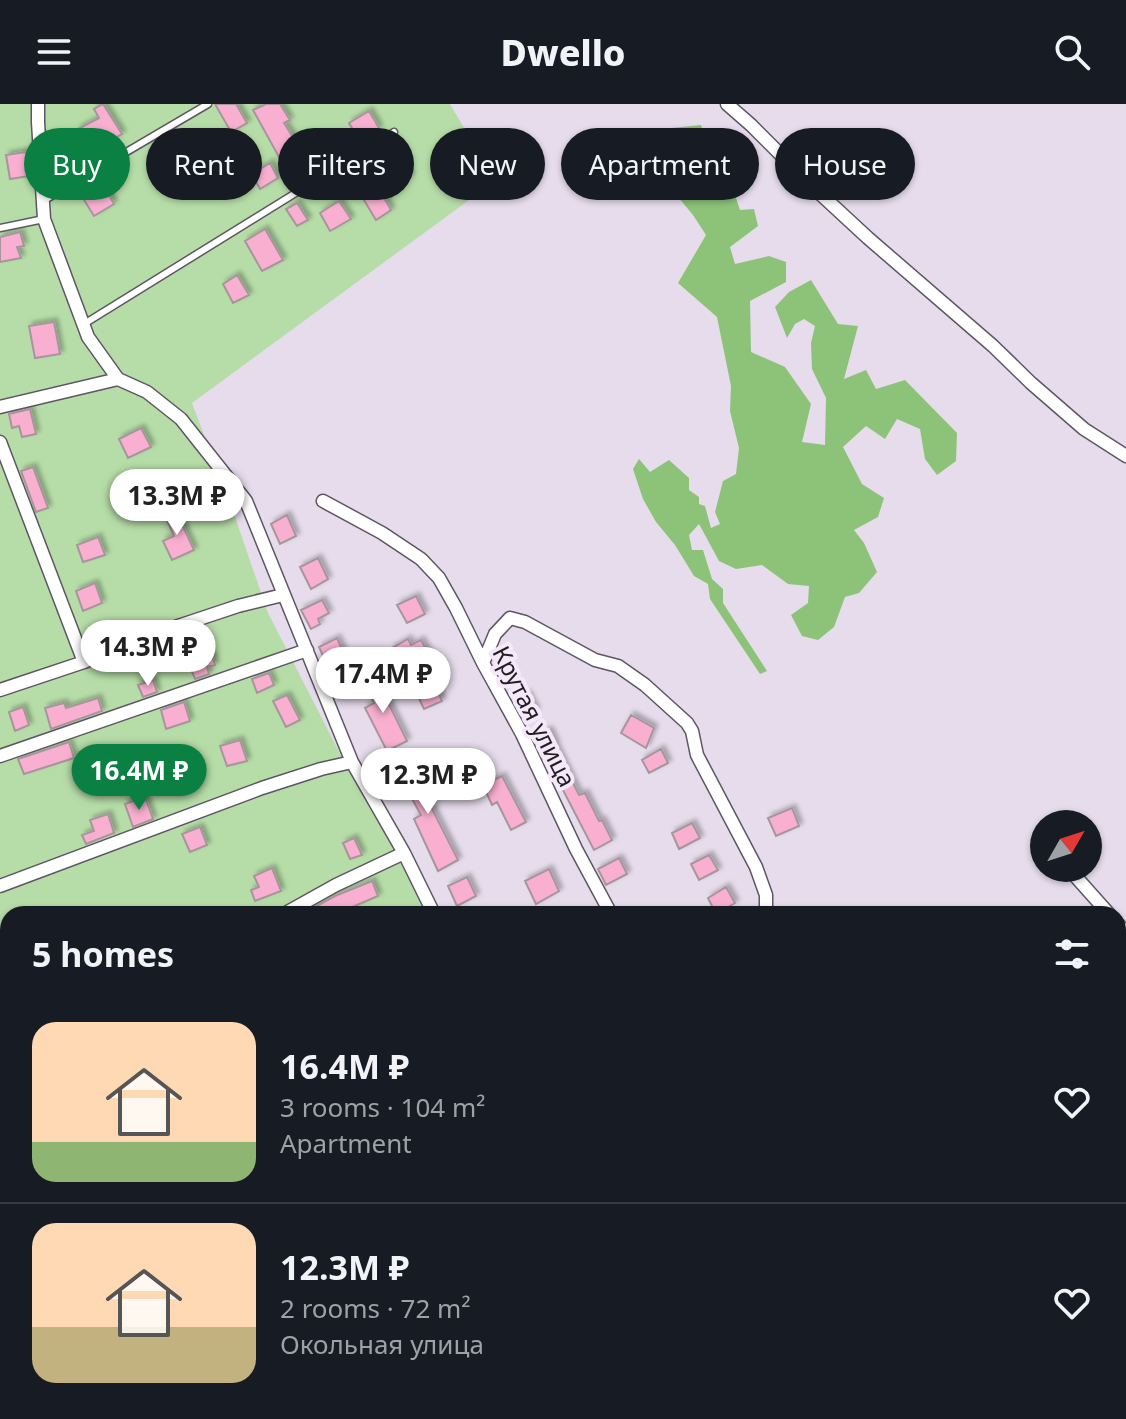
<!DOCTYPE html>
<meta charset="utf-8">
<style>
body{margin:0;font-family:"Noto Sans",sans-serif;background:#20242c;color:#f1f3f6;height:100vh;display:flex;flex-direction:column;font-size:30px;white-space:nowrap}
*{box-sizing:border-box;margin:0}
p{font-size:26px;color:#9ea1a6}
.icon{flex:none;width:44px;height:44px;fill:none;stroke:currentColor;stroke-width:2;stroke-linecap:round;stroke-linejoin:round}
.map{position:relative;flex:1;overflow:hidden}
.side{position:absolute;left:0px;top:802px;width:1126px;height:514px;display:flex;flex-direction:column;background:#171b24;border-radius:24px 24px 0 0;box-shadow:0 2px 6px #0004}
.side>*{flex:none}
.hud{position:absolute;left:24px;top:24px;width:1078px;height:72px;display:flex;gap:16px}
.needle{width:52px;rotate:51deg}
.tools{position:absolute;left:1030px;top:706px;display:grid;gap:16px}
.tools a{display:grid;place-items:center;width:72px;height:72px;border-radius:50%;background:#171b24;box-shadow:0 2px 6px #0004;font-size:40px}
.price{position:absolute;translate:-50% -68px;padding:0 18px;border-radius:28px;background:#fff;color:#222;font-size:26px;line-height:52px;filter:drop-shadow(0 2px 4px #0008)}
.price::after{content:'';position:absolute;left:50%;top:48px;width:24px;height:18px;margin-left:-12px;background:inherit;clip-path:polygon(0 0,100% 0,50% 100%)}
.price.selected{background:#0b8043;color:#fff}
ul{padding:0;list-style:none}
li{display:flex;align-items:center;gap:24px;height:200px;padding:0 32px}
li+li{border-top:2px solid #363941}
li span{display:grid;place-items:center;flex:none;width:224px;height:160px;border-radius:24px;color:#555}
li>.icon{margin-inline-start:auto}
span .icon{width:96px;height:96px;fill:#fffc;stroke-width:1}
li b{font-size:34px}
h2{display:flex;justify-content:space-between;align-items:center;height:96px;padding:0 32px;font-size:34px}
.chip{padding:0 28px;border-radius:36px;background:#171b24;box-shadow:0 2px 6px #0004;font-size:28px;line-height:72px}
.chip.selected{background:#0b8043;color:#fff}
header{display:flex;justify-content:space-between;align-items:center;height:104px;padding:0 32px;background:#171b24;font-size:36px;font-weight:800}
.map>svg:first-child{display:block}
.green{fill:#b6dda8}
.forest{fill:#8cc379}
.building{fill:#f9b0d0;stroke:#a7959c;stroke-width:2;filter:url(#shadow)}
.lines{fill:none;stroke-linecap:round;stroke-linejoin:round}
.lane-casing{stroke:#5e5663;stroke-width:9}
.street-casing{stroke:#5e5663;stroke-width:15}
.lane{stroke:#fff;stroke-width:6}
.street{stroke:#fff;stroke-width:12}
.labels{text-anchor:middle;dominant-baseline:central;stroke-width:8;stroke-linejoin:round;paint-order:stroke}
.street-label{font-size:24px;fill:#221e24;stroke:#f4e9f9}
</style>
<header><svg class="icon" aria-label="menu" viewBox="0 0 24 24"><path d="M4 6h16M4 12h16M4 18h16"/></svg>Dwello<svg class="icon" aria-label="search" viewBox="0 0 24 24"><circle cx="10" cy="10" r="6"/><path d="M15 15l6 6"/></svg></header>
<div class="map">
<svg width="1126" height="1315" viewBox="0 0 1126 1315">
<defs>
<filter id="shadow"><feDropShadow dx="3.5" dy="-3.5" stdDeviation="2" flood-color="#0004"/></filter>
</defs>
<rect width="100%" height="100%" fill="#e6dcec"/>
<path class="green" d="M0 0H450L495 77 192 299 236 416 268 509 349 667 430 810H8V1091L0 1094Z"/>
<path class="forest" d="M701 21 717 71 730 76 740 106 754 105 758 122 730 143 735 160 769 152 786 158V178L750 197 751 248 785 263 811 300 802 338 825 341 826 294 812 265 811 239 815 222 804 215 795 220 787 234 775 203 789 188 811 176 838 220 858 222 844 275 866 266 876 285 905 276 957 329 956 357 937 371 925 355 920 325 897 315 885 335 866 322 843 343 862 380 884 394 878 413 854 426 864 439 877 468 859 489 845 493 834 523 818 536 802 532 791 511 808 499 809 482 788 480 762 461 736 465 719 457 699 420 689 431 692 446H703L712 475 723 485V499L767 567 760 570 710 495 708 480 694 472 675 441 656 418 643 395 633 365 639 355 650 368 669 356 689 374V386L699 393V400L705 402 711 424 720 420 715 408 723 377 736 370 739 344 730 307 731 282 717 213 678 179 706 131 693 111 673 87 662 49V25Z"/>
<path class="building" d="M103 0 122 30 92 47 78 25 99 14 94 5Z
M215 0H236L247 19 231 28Z
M266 0H280L290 16 284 19 304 51 284 62 253 6Z
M369 7 379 24 359 36 349 19Z
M26 48 29 72 10 75 6 51Z
M400 56 410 73 394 82 384 65Z
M270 59 278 74 260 85 252 70Z
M101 78 114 100 94 112 81 91Z
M380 87 391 106 376 116 364 96Z
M339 97 351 115 330 127 320 109Z
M297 99 308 116 297 122 286 105Z
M265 125 283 156 262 167 245 137Z
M20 128 24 142 17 143 21 154 0 158V133Z
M237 171 249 191 233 199 223 180Z
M54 218 60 250 35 254 29 222Z
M30 305 36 330 22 333 19 322 12 324 9 310Z
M141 324 151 343 128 354 119 335Z
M33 363 48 404 36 408 21 367Z
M177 406 183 415 180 416 194 446 172 456 163 437 174 432 165 412Z
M287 411 296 432 280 440 271 420Z
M98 433 105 451 83 458 77 441Z
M318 454 328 475 311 485 300 463Z
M95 479 102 499 83 507 76 487Z
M416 492 425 510 407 519 397 501Z
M322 496 329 509 318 515 320 520 311 525 301 506Z
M337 534 347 556 336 562 334 560 328 563 319 543Z
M408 535 411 541 421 536 433 558 426 562 442 597 424 605 408 571 405 572 392 544Z
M171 540 177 557 152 567 146 550Z
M212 551 215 561 207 563 209 570 195 575 189 560Z
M269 569 274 581 257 589 252 575Z
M380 569 387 584 382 586 407 637 387 647 365 604 374 599 364 577Z
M153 576 157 588 143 593 138 581Z
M527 590 536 607 525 614 516 596Z
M287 591 300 616 286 623 273 597Z
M98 594 102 607 51 625 45 604 64 599 66 604Z
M184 598 190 617 166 625 161 606Z
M23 603 29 621 15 627 9 608Z
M631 611 654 624 646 644 621 629Z
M549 626 556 641 555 642 579 691 585 689 599 717 602 716 612 736 594 746 535 632Z
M240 636 247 657 227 662 220 642Z
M69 638 74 654 24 670 18 655Z
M661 645 668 659 649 669 642 656Z
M423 657 437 683 425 691 458 756 438 767 414 715 421 711 399 671Z
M502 672 526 718 511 726 497 698 492 701 483 681Z
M145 693 153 715 133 723 125 700Z
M792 704 799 722 776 732 768 714Z
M108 710 114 729 86 740 82 731 94 727 90 716Z
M692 719 700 734 679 745 672 729Z
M200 723 207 741 190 748 182 730Z
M354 734 362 751 350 755 343 739Z
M709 751 718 766 699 776 691 760Z
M619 754 627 770 606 781 598 765Z
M272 764 281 787 255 797 251 786 259 783 254 772Z
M549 765 559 787 536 800 525 777Z
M467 773 476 792 457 802 448 782Z
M372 777 378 792 343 807 345 810H302L335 792Z
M726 783 735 799 716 810 708 794Z"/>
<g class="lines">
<g class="lane-casing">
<path id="lane" d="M43 97 208 0
M0 124 44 115
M84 220 394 28"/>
</g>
<g class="street-casing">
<path id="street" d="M38 0V18L44 115 88 233 118 275 147 288 181 315 246 397 352 658 404 749 434 810
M727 0 751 21 815 85 868 134 993 242 1031 279 1084 325 1126 352
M0 303 118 275
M0 338 84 558
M323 397 382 429 421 455 439 474 456 504 483 559 522 630 576 745 611 810
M483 559 495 530 510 514 525 518 595 556 618 562 645 581 687 619 692 627 697 651 756 763 766 791V810
M0 586 84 558 157 529 238 502 283 491
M0 652 307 546
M1068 764 1109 810
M0 782 262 684 321 665 352 658
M284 810 336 781 404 749
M1118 820 1126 829
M0 918 8 914
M0 1101 8 1098
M1118 1160 1126 1175
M1118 1211 1126 1212
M1 1264 5 1315
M159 1308 160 1315
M305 1308V1315
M460 1308V1315
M492 1315 505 1308
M819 1315 830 1308"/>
</g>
<use href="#lane" class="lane"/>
<use href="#street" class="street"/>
</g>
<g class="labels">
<g class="street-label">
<text transform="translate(535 612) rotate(63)">Крутая улица</text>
</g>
</g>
</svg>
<div class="tools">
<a><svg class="needle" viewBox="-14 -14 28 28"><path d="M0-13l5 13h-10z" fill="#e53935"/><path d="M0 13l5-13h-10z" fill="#9ea1a6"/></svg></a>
</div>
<b class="price" style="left:177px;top:433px">13.3M ₽</b>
<b class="price" style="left:148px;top:584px">14.3M ₽</b>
<b class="price" style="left:383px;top:611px">17.4M ₽</b>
<b class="price selected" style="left:139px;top:708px">16.4M ₽</b>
<b class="price" style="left:428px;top:712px">12.3M ₽</b>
<div class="hud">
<a class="chip selected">Buy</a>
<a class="chip">Rent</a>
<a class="chip">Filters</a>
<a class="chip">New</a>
<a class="chip">Apartment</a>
<a class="chip">House</a>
</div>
<section class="side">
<h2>5 homes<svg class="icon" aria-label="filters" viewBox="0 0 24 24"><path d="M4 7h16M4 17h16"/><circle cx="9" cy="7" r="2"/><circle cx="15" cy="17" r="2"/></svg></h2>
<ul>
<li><span style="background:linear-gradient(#ffd9b3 75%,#8fb573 0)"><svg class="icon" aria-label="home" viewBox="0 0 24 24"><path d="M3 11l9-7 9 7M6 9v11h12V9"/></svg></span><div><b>16.4M ₽</b><p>3 rooms · 104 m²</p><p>Apartment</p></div><svg class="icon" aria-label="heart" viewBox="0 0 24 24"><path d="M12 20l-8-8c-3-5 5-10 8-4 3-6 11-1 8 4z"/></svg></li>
<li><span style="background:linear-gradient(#ffd9b3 65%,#c2b280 0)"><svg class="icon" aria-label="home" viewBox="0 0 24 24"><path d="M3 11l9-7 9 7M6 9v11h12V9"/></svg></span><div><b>12.3M ₽</b><p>2 rooms · 72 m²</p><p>Окольная улица</p></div><svg class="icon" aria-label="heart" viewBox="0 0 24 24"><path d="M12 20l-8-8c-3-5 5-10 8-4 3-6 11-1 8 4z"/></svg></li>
</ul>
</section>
</div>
